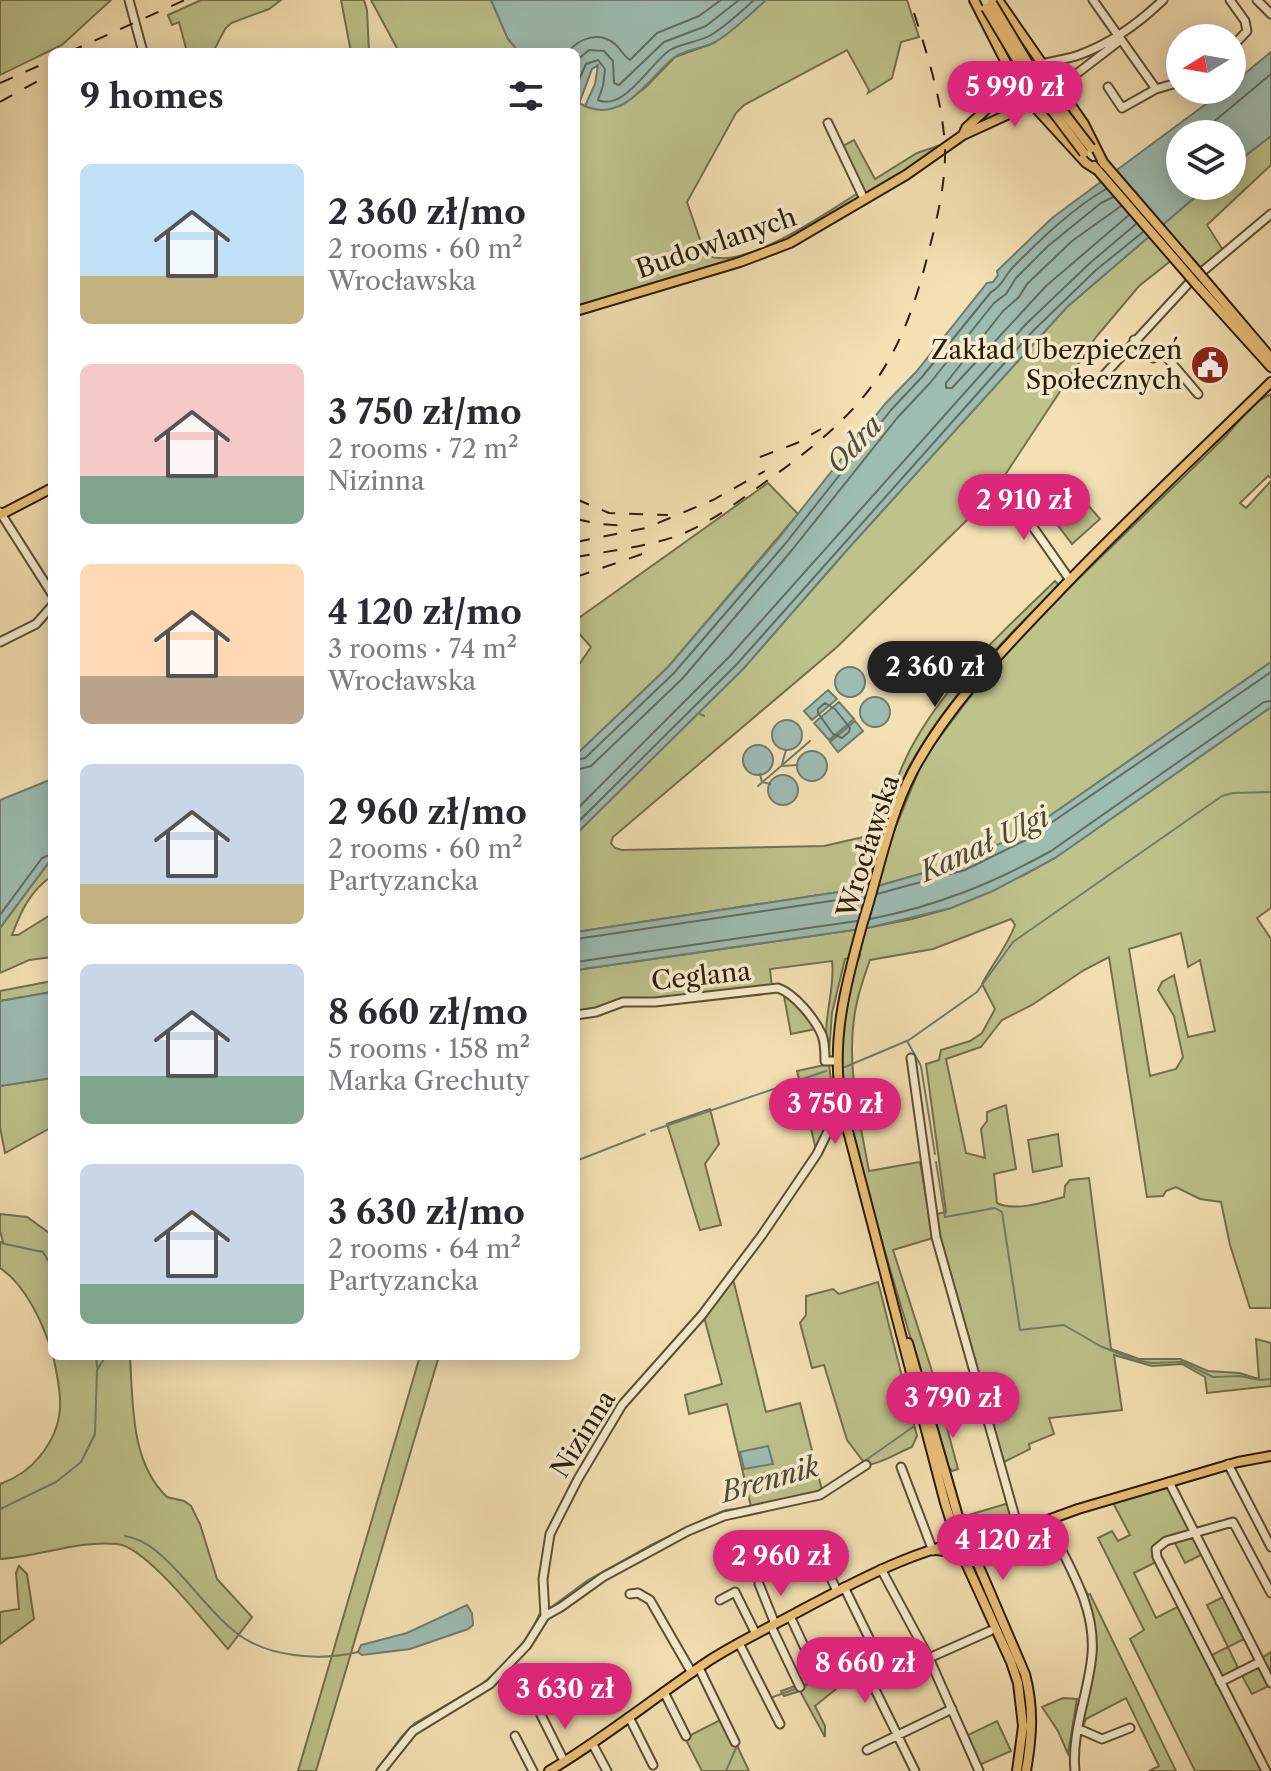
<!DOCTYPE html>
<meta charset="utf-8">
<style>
body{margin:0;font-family:"Libre Caslon Text",serif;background:#f2f2f3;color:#2b2b33;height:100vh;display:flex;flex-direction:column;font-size:30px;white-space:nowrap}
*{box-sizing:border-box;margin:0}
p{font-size:26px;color:#7c7c81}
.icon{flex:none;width:44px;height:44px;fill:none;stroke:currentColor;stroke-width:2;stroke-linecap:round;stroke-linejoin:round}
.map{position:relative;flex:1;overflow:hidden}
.details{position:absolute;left:48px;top:48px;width:532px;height:1312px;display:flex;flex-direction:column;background:#fff;border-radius:12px;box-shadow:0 4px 20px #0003}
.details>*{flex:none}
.needle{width:52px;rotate:259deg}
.controls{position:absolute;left:1166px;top:24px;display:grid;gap:16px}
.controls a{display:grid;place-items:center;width:80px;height:80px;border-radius:50%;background:#fff;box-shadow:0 4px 20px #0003;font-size:40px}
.price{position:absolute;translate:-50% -68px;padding:0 18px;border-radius:28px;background:#db2777;color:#fff;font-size:26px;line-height:52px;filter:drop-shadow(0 2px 4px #0008)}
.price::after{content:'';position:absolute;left:50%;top:48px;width:24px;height:18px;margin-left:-12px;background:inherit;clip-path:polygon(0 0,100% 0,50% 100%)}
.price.active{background:#222;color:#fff}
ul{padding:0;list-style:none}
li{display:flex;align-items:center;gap:24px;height:200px;padding:0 32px}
li span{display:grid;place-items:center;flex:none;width:224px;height:160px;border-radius:12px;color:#555}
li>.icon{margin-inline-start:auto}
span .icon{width:96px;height:96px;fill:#fffc;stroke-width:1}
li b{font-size:34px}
h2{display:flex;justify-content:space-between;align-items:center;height:96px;padding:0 32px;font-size:34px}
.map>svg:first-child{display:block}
.green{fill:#bec28b;stroke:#74704c;stroke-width:2;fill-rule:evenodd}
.water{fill:#9dbcb2;stroke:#6f7c70;stroke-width:2}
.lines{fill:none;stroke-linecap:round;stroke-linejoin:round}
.shore{stroke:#646c5f;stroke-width:2}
.stream{stroke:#6f7c70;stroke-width:2}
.minor-casing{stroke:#5d4e36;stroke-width:11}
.major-casing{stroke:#2b1d0c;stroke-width:12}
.minor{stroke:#f8ecce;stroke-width:7}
.major{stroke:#eac07a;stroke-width:8}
.rail{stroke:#2b1d0c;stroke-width:2;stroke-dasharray:14 14;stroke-linecap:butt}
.major-bridge-casing{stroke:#2b1d0c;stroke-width:12;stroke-linecap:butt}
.major-bridge{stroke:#eac07a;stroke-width:8}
.labels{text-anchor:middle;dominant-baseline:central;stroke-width:7;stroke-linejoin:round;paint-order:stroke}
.street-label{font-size:26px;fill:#2b1d0c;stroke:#f8ecce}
.poi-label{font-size:26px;fill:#2b1d0c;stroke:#f8ecce;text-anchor:end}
.water-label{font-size:28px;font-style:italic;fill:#4d4d3e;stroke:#f8ecce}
</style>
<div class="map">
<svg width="1271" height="1771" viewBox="0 0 1271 1771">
<rect width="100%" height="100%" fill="#f4e1b3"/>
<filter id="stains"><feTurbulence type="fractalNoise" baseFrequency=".0025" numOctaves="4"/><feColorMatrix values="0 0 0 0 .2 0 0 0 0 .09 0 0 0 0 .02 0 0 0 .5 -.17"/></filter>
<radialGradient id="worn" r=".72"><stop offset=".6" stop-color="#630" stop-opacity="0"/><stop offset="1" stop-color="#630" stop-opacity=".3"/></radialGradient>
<path class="green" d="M0 0H111L62 45 0 75Z
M201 0H281L269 9 231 23 225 29 213 52H187L179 22 172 25 168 15Z
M341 0H364L367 10 369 52H351Z
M371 0H491L508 39 519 52H399Z
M766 0H907L919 37 901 42 892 78 868 93 869 90 847 50 744 105 736 113 687 202 705 254C739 275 827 212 858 193L839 148 854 140 875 179 917 153 941 145V151L790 243 576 311V101L585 106H620L646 87 675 57 714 43Z
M1271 136V165L1207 225 1225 253 1202 275 1182 252 1139 286 1096 337 999 484 968 519 837 647 613 837 611 843 615 848 622 850 824 846 881 833V825C891 796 900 766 916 739 951 678 1004 630 1055 581L1059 585C1004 639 946 699 909 767 899 787 893 810 885 831H894L924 758 995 664 1041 615 1226 436 1254 403 1271 394V478L1268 476 1240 503 1246 508 1271 481V662L1051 815 1000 845 962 862 878 886 576 932V834L743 669 846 551 1067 307 1208 186H1232V166Z
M768 483 798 514 668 667 576 755V669L591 647 576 630V620Z
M1070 484 1100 519 1072 544 1044 507Z
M1271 707V908L1257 918 1271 939V1308H1250L1230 1245 1221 1202 1200 1199 1176 1187 1166 1191 1163 1196 1147 1197 1109 957 1084 970 1032 1005 1002 1020 981 1047 946 1059 966 1153 985 1158 981 1129 987 1121V1112L1006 1105 1016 1169 994 1174 997 1203C1014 1212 1046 1202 1064 1197L1065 1186 1070 1180 1089 1178 1111 1349 1139 1359H1180L1208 1371 1239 1373 1259 1379 1256 1339 1271 1343V1386L1207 1393 1205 1377 1182 1364 1152 1366 1114 1355 1122 1410 1049 1418 1054 1434 1029 1444 1030 1449 1004 1462 940 1236 936 1214 946 1212 926 1064 939 1060 941 1050 970 1041 982 1033 995 1009 982 984C992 964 1007 947 1015 925L1011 919 933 949 870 960C865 974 860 988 857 1002 844 1058 859 1116 869 1171L920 1162 933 1238 893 1250 931 1368 958 1469 952 1471 948 1466C923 1372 891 1281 867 1186 857 1150 845 1112 842 1074 839 1044 848 983 860 955L845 959 832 1013 829 1053C820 1023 836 991 832 961L770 969 772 988 623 1002 576 1020V970L867 928 912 919 951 908 1024 875 1055 858ZM1181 933 1188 967 1200 960 1215 1031 1188 1037 1174 975 1162 982 1158 990 1174 1016 1183 1057 1176 1069 1150 1076 1129 949Z
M52 858V876C30 891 21 911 12 935H18L52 914V957L29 960 0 973V928Z
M52 981V992L0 1001V991Z
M784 996 792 999 815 1029 791 1034Z
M829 1064 835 1114 817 1154 797 1071Z
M52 1078V1127L5 1153 0 1127V1086Z
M710 1109 719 1144 705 1164 721 1225 700 1230 667 1124Z
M1058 1134 1062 1166 1033 1172 1028 1140Z
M0 1214 27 1217 52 1235V1352C43 1324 26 1285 0 1268V1242H3L0 1231Z
M732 1275 766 1412 800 1403 823 1494 752 1511 727 1404 689 1414 685 1395 722 1384 704 1317Z
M878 1282 917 1436 912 1447C899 1452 879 1465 866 1465L847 1440 824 1365 812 1368 800 1323 806 1315V1296L833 1289 839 1294Z
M53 1356H130C133 1402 130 1462 167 1497L184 1501 191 1506 200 1524 217 1579 252 1617 228 1649C207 1626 146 1546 117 1544 77 1540 39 1557 0 1559V1484C17 1478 29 1470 40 1456 67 1423 62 1395 53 1356Z
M420 1356H439L316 1771H298Z
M1169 1482 1205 1553 1185 1563 1173 1539 1159 1544 1158 1561 1134 1573 1156 1618 1181 1605 1208 1657 1228 1647 1207 1605 1227 1595 1248 1637 1228 1647 1240 1672 1271 1652V1685L1252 1694 1240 1672 1221 1682 1266 1771H1195L1130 1639 1144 1630 1098 1538 1112 1531 1118 1541 1130 1535 1111 1499Z
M1009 1503 1014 1525 974 1529 968 1522 965 1524 962 1517Z
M19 1566 27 1574 34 1619 0 1644V1612L19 1609 16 1573Z
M1084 1587 1088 1595 1090 1594 1176 1771H1149L1159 1766 1126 1698 1086 1719 1083 1726 1084 1721 1080 1722 1092 1658 1088 1599Z
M871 1640 872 1643 832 1673 836 1689 815 1706 825 1726V1737L800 1691 784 1696 781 1691 801 1684 803 1687C829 1673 845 1657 871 1640Z
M1063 1698 1077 1699 1068 1754 1058 1731 1042 1707Z
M724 1718 749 1771H702L685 1738Z
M997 1721 1011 1751 977 1766 964 1737Z"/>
<path class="water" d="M491 0H766C754 11 727 37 713 43 700 49 682 50 672 59 647 81 623 123 585 106L595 84 598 65 592 69 580 101H576V52H519L508 39Z
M1271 52V136L1232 166V134H1180V186H1208L1067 307 846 551 743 669 576 834V755L668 667 778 539 885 404 916 372 987 283 993 282 998 275 997 271 1052 218 1225 90H1232V84Z
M1271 662V707L1055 858 993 891 951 908 867 928 576 970V932L878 886 962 862 1022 833 1051 815Z
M835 682a15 15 0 1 1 30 0a15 15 0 1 1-30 0Z
M828 690 837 699 812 720 804 711Z
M860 712a15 15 0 1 1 30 0a15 15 0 1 1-30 0Z
M839 702 854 719 829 740 814 723Z
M772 735a15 15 0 1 1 30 0a15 15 0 1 1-30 0Z
M855 721 863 731 838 752 830 742Z
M743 760a15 15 0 1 1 30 0a15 15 0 1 1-30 0Z
M797 766a15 15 0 1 1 30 0a15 15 0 1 1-30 0Z
M768 790a15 15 0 1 1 30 0a15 15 0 1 1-30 0Z
M52 779V858L0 928V800Z
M52 992V1078L0 1086V1001Z
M768 1446 773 1464 744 1469 740 1452Z
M467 1605 472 1613 473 1625 468 1629 410 1649 362 1655 358 1652 361 1645 407 1633Z"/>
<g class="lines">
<path class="shore" d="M568 52C580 37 601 31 616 45 622 51 624 56 630 60L657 33 699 16 721 0
M576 61 589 50 604 51 613 61 614 83 619 85 664 42 706 26 739 0
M576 86 586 64 598 60 605 69 603 86 598 100C624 112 651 62 670 50 682 43 699 42 711 35 726 26 741 12 754 0
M1199 134 1271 74
M1121 206 1072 241 1027 284 1019 297 1003 311 946 383V388H952L1046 286 1129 215
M825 703 835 709 850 728 849 732 842 738 833 734 818 713V709Z
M576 760 585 758 674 673 785 544 891 410 922 377 991 292C1003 286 1005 274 1015 265 1043 237 1072 209 1106 189
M576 770 591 766 682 679 792 550 898 417 930 383 994 303 1006 294 1016 278 1048 246 1101 203 1113 197
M576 810 729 657 1026 324 1090 263 1136 224
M576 824 737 664 1033 331 1096 270 1143 232
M877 894 965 870 1026 840 1271 672
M0 915 42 858 52 854
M870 919C937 906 991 884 1051 851L1264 702 1271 701
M576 939 864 896
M576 962 857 921"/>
<path class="stream" d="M700 714 704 716
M782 764 786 750
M783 766 797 765
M760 774 762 782 770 784
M758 786 810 741
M907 1041 921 1066 935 1154
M845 1067 909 1040 977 992 1013 942 1222 796 1233 793 1271 792
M651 1131 826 1071
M576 1161 645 1134
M936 1162 945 1217 995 1208 1002 1212 1020 1330 1064 1325 1100 1346 1135 1360 1152 1363 1182 1362 1213 1377 1240 1376 1260 1380 1271 1379
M0 1243 43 1252 52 1267
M96 1356 97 1367
M849 1472 913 1427
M780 1500 821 1490
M0 1509 56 1482 81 1462 95 1434 97 1370 106 1356
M125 1536C148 1540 164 1557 179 1573 197 1592 214 1615 234 1631 266 1658 321 1661 358 1652
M550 1608 588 1580 649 1546 707 1518 726 1510 743 1508
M804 1685 869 1642
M770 1698 798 1688
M376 1771 402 1736 415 1723 481 1685 501 1667 529 1636 540 1613
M726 1771 736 1748"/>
<g class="minor-casing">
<path id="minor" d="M129 0 143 52
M1093 0 1156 89
M1230 0 1245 21 1247 31 1232 47
M1257 0 1271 14
M1041 64C1054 61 1067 59 1079 55 1112 43 1138 24 1163 0
M1108 87 1122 108 1156 89 1180 82
M1058 88 1118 42 1120 36
M828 123 864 199
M1203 271 1271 214
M1134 340 1153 358 1163 353 1198 394
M1105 374 1188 284
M1007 490 1070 580
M0 512 52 594
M0 642 36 624 52 606
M576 1015 596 1012 623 1002H655L778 988C795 994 815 1019 822 1035 825 1043 825 1053 825 1061H836
M911 1058 936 1237 1019 1531
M1228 1464 1271 1547
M901 1467 933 1551
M1169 1482 1271 1683
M1047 1520C1066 1563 1096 1604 1092 1654 1089 1692 1071 1732 1075 1771
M818 1551 837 1591
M881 1569 929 1658 979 1771
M759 1584 775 1624
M844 1587 869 1638
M630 1594 638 1593 650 1600 692 1673
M720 1600 735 1592 756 1634
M545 1616 561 1607 603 1577 688 1531 724 1516 820 1495 866 1465
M790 1616 809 1657
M771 1626 800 1687
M739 1643 780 1724
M929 1658 990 1631
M861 1661 915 1771
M699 1668 735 1742
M1220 1682 1260 1662
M664 1692 686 1736
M541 1715 564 1761
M629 1717 653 1765
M1079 1729 1102 1739 1130 1728
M515 1736 533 1771
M592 1743 607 1771
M867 1750 952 1709
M381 1771 413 1731 490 1684 527 1645 545 1616 543 1579 550 1534 578 1479 622 1405 702 1315 762 1235 817 1154 834 1119 843 1112
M1266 1771 1157 1557 1156 1549 1166 1541 1233 1522 1271 1593"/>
</g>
<g class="major-casing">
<path id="major" d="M974 0 1021 92 1086 163 1097 170
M998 0 1084 124 1104 164
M963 135 966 128 1030 69
M1102 161 1197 271
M1094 166 1190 277
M1203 278 1271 358
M1196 284 1271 367
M576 311 740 262 790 243 906 175 963 135 1046 97 1058 88
M0 515 52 488
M908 1343 959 1520 1025 1674C1034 1708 1032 1737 1026 1771
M936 1550 954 1552 979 1545 1078 1509 1238 1462 1271 1456
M549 1771C605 1738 656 1696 710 1660 738 1642 768 1628 796 1613 863 1577 931 1540 1008 1534
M1017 1771 1023 1726 1018 1683 1011 1662 960 1550 945 1503 843 1112C829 1046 845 986 863 922 878 875 889 817 912 773 949 702 1010 643 1064 586 1131 516 1202 450 1271 382"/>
</g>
<use href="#minor" class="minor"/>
<use href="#major" class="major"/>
<path class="rail" d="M69 52 185 0
M0 83 52 60
M0 102 52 73
M760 457 797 443 821 429
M576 499 609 513 668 515
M576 519 599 524 626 526
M576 542 646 528 713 500 765 471
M576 557C609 551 645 547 677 536 709 524 736 503 764 483 861 414 899 371 928 254 937 219 946 183 945 147 942 96 925 48 910 0
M576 577 648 552"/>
<g class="major-bridge-casing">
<path id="major-bridge" d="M992 3 1037 78 1091 148
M986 8 1029 80 1084 153
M1197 271 1203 278
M1190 277 1196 284"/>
</g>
<use href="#major-bridge" class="major-bridge"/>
</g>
<defs>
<g id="civic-disc" transform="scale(2)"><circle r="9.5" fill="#8f2418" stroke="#f8ecce"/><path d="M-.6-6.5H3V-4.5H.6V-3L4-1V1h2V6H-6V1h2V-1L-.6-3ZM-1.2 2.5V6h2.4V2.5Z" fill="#fff"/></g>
</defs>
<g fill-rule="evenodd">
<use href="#civic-disc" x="1210" y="365"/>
</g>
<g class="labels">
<g class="street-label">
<text transform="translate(716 243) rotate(-19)">Budowlanych</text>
<text transform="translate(868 846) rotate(-72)">Wrocławska</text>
<text transform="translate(701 976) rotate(-6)">Ceglana</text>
<text transform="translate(583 1434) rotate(-58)">Nizinna</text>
</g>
<g class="poi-label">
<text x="1182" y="350">Zakład Ubezpieczeń<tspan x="1182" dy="30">Społecznych</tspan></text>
</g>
<g class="water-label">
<text transform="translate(854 444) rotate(-47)">Odra</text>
<text transform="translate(984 844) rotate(-25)">Kanał Ulgi</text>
<text transform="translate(770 1479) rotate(-16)">Brennik</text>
</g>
</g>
<rect width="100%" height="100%" filter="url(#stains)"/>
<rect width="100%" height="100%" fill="url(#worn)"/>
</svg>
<div class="controls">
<a><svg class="needle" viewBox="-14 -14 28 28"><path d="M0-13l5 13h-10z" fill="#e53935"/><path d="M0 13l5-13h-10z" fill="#7c7c81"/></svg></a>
<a><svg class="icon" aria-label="layers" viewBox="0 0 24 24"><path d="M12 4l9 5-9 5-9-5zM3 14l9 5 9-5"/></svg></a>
</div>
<b class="price" style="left:1015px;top:129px">5 990 zł</b>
<b class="price" style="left:1024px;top:542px">2 910 zł</b>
<b class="price active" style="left:935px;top:709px">2 360 zł</b>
<b class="price" style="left:835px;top:1146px">3 750 zł</b>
<b class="price" style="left:953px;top:1440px">3 790 zł</b>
<b class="price" style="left:1003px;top:1582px">4 120 zł</b>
<b class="price" style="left:781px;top:1598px">2 960 zł</b>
<b class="price" style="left:865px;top:1705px">8 660 zł</b>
<b class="price" style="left:565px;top:1731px">3 630 zł</b>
<section class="details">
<h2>9 homes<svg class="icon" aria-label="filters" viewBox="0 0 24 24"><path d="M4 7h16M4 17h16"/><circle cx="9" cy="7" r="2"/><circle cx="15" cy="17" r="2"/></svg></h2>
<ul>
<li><span style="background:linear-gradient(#bfe0f5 70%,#c2b280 0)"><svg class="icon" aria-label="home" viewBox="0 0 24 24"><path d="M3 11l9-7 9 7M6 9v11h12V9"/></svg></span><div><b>2 360 zł/mo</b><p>2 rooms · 60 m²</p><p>Wrocławska</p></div></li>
<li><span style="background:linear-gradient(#f6c9c9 70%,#7fa58c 0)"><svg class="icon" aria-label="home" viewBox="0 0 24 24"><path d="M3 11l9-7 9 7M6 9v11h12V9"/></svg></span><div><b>3 750 zł/mo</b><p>2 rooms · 72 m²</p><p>Nizinna</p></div></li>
<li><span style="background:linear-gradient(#ffd9b3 70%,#b9a48a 0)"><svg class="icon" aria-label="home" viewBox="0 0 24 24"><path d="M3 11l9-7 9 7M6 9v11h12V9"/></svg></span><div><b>4 120 zł/mo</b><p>3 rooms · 74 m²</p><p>Wrocławska</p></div></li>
<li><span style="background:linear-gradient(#c9d6e8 75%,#c2b280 0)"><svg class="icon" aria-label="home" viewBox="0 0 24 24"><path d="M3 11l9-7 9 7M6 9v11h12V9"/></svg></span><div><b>2 960 zł/mo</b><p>2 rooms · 60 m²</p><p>Partyzancka</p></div></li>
<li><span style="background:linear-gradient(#c9d6e8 70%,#7fa58c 0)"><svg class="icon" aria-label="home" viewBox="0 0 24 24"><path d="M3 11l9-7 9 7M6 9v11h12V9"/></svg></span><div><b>8 660 zł/mo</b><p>5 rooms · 158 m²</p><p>Marka Grechuty</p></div></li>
<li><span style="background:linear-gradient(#c9d6e8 75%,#7fa58c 0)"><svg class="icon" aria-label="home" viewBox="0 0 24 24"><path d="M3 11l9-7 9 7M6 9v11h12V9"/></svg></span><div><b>3 630 zł/mo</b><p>2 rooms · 64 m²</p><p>Partyzancka</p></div></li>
</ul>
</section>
</div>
